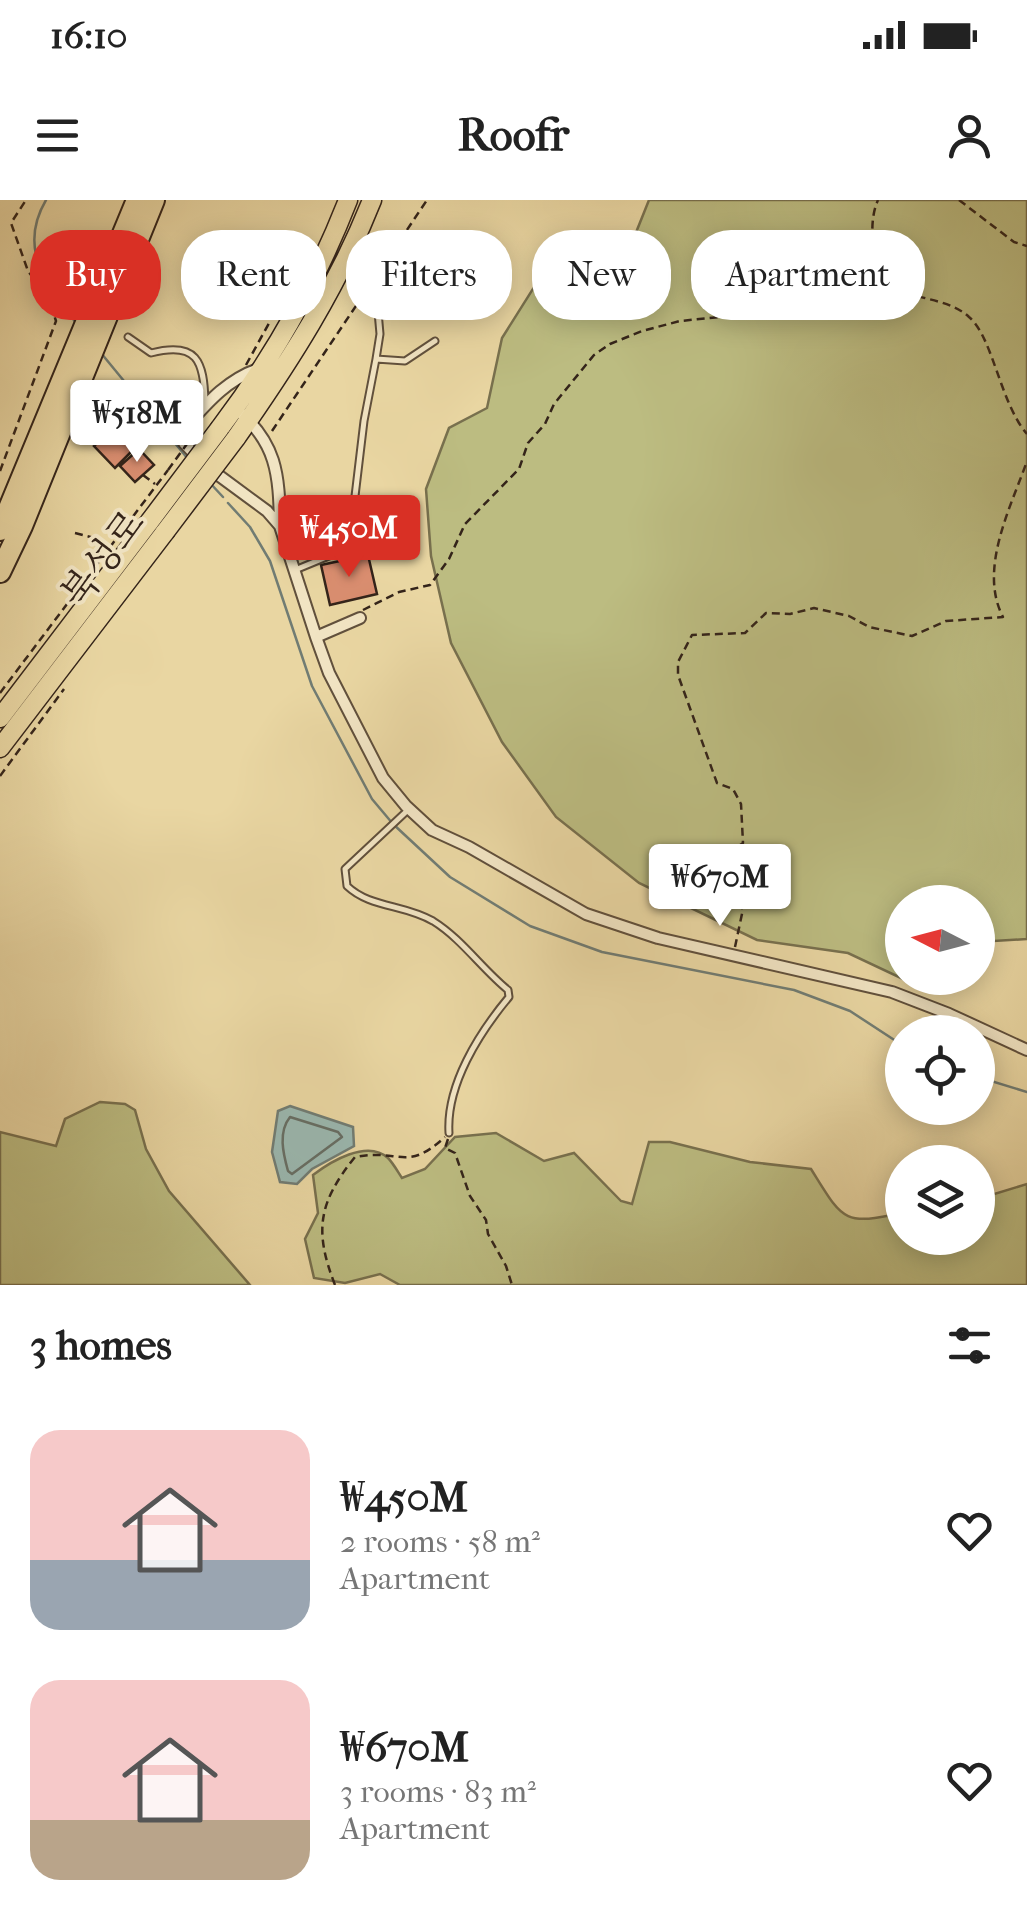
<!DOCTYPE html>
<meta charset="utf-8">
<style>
body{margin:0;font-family:"IM FELL French Canon","Noto Serif KR",serif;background:#f2f2f2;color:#222;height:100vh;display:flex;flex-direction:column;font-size:38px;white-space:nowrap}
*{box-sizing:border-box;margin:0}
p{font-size:32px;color:#767676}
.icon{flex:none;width:55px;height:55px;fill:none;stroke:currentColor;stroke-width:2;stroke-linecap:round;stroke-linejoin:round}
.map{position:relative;height:1085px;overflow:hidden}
.sheet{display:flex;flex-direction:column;background:#fff;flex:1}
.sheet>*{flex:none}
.guide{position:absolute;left:30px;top:30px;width:968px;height:90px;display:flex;gap:20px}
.needle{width:65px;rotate:276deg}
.buttons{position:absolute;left:885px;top:685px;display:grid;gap:20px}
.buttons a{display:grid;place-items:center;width:110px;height:110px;border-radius:50%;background:#fff;box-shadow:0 5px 25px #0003;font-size:50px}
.price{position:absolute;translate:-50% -85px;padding:0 22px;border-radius:10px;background:#fff;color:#222;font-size:32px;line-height:65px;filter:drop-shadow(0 2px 5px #0008)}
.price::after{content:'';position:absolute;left:50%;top:60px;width:30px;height:22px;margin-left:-15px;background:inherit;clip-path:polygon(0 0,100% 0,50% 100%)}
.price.active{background:#d93025;color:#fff}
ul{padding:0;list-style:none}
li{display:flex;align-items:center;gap:30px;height:250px;padding:0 30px}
li span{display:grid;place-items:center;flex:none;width:280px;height:200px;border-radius:30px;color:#555}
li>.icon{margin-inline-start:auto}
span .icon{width:120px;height:120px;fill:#fffc;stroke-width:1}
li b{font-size:42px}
h2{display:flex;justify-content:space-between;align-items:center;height:120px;padding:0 30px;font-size:42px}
.pill{padding:0 35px;border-radius:40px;background:#fff;box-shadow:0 5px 25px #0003;font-size:35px;line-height:90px}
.pill.active{background:#d93025;color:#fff}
.status{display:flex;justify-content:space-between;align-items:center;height:70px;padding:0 50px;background:#fff;direction:ltr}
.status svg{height:28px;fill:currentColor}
header{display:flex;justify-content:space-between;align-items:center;height:130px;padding:0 30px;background:#fff;font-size:45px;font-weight:800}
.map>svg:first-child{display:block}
.green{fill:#bcbc81;stroke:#78704e;stroke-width:2.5}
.water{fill:#9ab7af;stroke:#717c73;stroke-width:2.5}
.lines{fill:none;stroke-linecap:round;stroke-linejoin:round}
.shore{stroke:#676e64;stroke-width:2.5}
.stream{stroke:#717c73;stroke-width:2.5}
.building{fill:#d98d6f;stroke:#34241a;stroke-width:2.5}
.service-casing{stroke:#61503c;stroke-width:9}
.minor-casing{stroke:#61503c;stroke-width:14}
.primary-casing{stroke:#34241a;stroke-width:21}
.motorway-casing{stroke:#34241a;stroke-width:24}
.path{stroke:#34241a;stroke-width:2.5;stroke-dasharray:8 5;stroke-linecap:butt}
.service{stroke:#f1e4c3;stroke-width:5}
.minor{stroke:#f1e4c3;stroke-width:10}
.primary{stroke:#e9d6a2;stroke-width:18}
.motorway{stroke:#e9d6a2;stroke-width:20}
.primary-bridge-casing{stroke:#34241a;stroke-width:21;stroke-linecap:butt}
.path-bridge{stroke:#34241a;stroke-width:2.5;stroke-dasharray:8 5;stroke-linecap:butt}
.primary-bridge{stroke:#e9d6a2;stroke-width:18}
.labels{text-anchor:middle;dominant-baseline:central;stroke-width:8;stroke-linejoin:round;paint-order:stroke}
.street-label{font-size:38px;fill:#34241a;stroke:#f1e4c3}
</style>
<div class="status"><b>16:10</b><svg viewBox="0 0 49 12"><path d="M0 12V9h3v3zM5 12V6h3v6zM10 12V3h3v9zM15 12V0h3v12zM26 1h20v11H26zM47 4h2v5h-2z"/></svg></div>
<header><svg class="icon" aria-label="menu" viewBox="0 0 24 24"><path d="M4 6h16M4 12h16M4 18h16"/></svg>Roofr<svg class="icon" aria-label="person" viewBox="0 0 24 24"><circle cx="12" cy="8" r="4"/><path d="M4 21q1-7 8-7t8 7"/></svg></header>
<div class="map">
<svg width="1027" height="1085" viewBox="0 0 1027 1085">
<rect width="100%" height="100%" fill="#e9d6a2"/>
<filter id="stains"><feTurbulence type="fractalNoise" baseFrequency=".002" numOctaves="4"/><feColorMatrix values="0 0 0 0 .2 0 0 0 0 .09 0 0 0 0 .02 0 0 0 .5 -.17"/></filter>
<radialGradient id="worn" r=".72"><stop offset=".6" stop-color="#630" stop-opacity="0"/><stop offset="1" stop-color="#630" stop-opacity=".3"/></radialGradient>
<path class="green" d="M649 0H1027V739L978 742V702H902V778H965L962 787H920L848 753 757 740 639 683 556 617 502 542 451 443 431 356 426 289 449 228 487 208 502 138 565 38 603 52 635 35Z
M100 902 125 904 135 910 146 949 169 991 250 1085H0V932L56 946 65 919Z
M496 933 544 961 574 953 621 1001 632 1004 649 942H670L750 962 811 969C843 1020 842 1026 902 1013V1038H978V999L1027 984V1085H400L380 1074 345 1083 314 1078 305 1039 318 1013 313 975C330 962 367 939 388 958 393 963 398 972 402 978L425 969 455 937Z"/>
<path class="water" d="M290 906 353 927 354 946 312 969 297 984 280 982 272 952 278 911Z"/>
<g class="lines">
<path class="shore" d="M290 917 338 932 342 937 292 974 288 971C283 953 278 932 290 917Z"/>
<path class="stream" d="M46 0C17 49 47 86 77 124
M101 153 188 259
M210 283 223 297
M228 303 250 327 270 361 312 486 372 599 393 624 450 677 530 726 602 752 794 790 850 811 902 845
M978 877 1027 892"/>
</g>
<path class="building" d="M249 80 278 94 269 111 241 97Z
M116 225 136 247 115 268 94 246Z
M139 249 154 265 135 282 120 266Z
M368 355 377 394 330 405 321 365Z"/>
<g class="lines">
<g class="service-casing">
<path id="service" d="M375 78 380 134 376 159
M128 137 151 153C197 141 204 161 205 202
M295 370 341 351 350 338 364 221 376 159 405 161 435 141
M409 609 345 669 347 686C370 708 404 704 433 721 462 739 482 769 508 790L509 797C479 833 446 885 449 933"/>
</g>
<g class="minor-casing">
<path id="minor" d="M261 168C227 179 207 203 184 229V243L206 266 267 311 280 326 316 437
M235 208C277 242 279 274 280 325
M360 418 316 437 329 473 383 578 406 606 432 630 469 647 586 714 658 738 892 792 949 814 1027 850"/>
</g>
<g class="primary-casing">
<path id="primary" d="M220 228C273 158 316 82 348 0
M236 238C290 161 337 88 372 0
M0 518 150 321
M0 548 165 332"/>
</g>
<g class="motorway-casing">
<path id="motorway" d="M0 330 137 0
M0 372 22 326 154 0"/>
</g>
<path class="path" d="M959 0 1014 42 1027 46
M874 69C883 76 893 87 905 92 925 100 952 101 969 117 993 137 1000 203 1027 234
M378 73 427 0
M246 165 279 105
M272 231 368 88
M0 271 56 121 49 99 28 71 11 23 26 0
M143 275 155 284
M75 333 98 339 104 352
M363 410 399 392 430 385 449 359 465 324 519 269 528 243 545 224 554 204 594 155 610 144 642 131 680 121 741 115 762 93 780 84 864 82C881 54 865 30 878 0
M0 493 168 270
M0 576 64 489
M735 747 743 709 708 668 743 643 741 604 733 589 717 583 678 475V462L692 435 745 433 766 413 790 414 814 408 849 416 869 427 912 436 946 421 1003 417C978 369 1011 307 1027 261
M448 939 445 948 455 953 470 996 486 1020 488 1034 506 1066 512 1085
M335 1085C314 1031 318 1003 355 957 400 948 406 973 445 937"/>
<use href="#service" class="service"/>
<use href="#minor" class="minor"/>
<use href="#primary" class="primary"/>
<use href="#motorway" class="motorway"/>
<g class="primary-bridge-casing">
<path id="primary-bridge" d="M150 321 220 228
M165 332 236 238"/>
</g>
<path class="path-bridge" d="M168 270 192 237"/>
<use href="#primary-bridge" class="primary-bridge"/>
</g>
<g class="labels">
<g class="street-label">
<text transform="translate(103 359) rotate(-53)">북성로</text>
</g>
</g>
<rect width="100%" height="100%" filter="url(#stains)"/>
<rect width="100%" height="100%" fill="url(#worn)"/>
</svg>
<div class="buttons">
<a><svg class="needle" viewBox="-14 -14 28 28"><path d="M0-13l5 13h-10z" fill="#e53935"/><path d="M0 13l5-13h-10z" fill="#767676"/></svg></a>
<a><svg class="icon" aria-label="locate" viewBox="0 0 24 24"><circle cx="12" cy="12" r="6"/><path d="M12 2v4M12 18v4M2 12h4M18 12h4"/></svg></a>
<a><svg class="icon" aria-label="layers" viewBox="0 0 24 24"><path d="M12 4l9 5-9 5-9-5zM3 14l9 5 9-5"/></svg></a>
</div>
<b class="price" style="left:137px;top:265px">₩518M</b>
<b class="price active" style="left:349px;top:380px">₩450M</b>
<b class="price" style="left:720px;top:729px">₩670M</b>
<div class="guide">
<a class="pill active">Buy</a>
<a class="pill">Rent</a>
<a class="pill">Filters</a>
<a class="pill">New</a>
<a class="pill">Apartment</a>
</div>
</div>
<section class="sheet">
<h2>3 homes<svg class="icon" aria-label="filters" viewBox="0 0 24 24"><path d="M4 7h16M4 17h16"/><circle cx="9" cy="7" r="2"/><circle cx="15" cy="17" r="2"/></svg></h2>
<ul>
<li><span style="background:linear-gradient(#f6c9c9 65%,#9aa5b1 0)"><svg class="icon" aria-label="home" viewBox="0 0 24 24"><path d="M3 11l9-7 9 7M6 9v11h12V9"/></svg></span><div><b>₩450M</b><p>2 rooms · 58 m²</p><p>Apartment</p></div><svg class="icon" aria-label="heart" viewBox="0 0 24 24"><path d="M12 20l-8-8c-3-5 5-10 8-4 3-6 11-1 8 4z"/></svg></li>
<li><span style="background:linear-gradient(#f6c9c9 70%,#b9a48a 0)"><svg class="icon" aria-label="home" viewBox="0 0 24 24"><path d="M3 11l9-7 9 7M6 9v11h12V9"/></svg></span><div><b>₩670M</b><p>3 rooms · 83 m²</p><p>Apartment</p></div><svg class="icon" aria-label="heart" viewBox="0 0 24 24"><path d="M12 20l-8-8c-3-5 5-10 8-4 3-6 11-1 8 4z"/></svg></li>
</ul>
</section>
